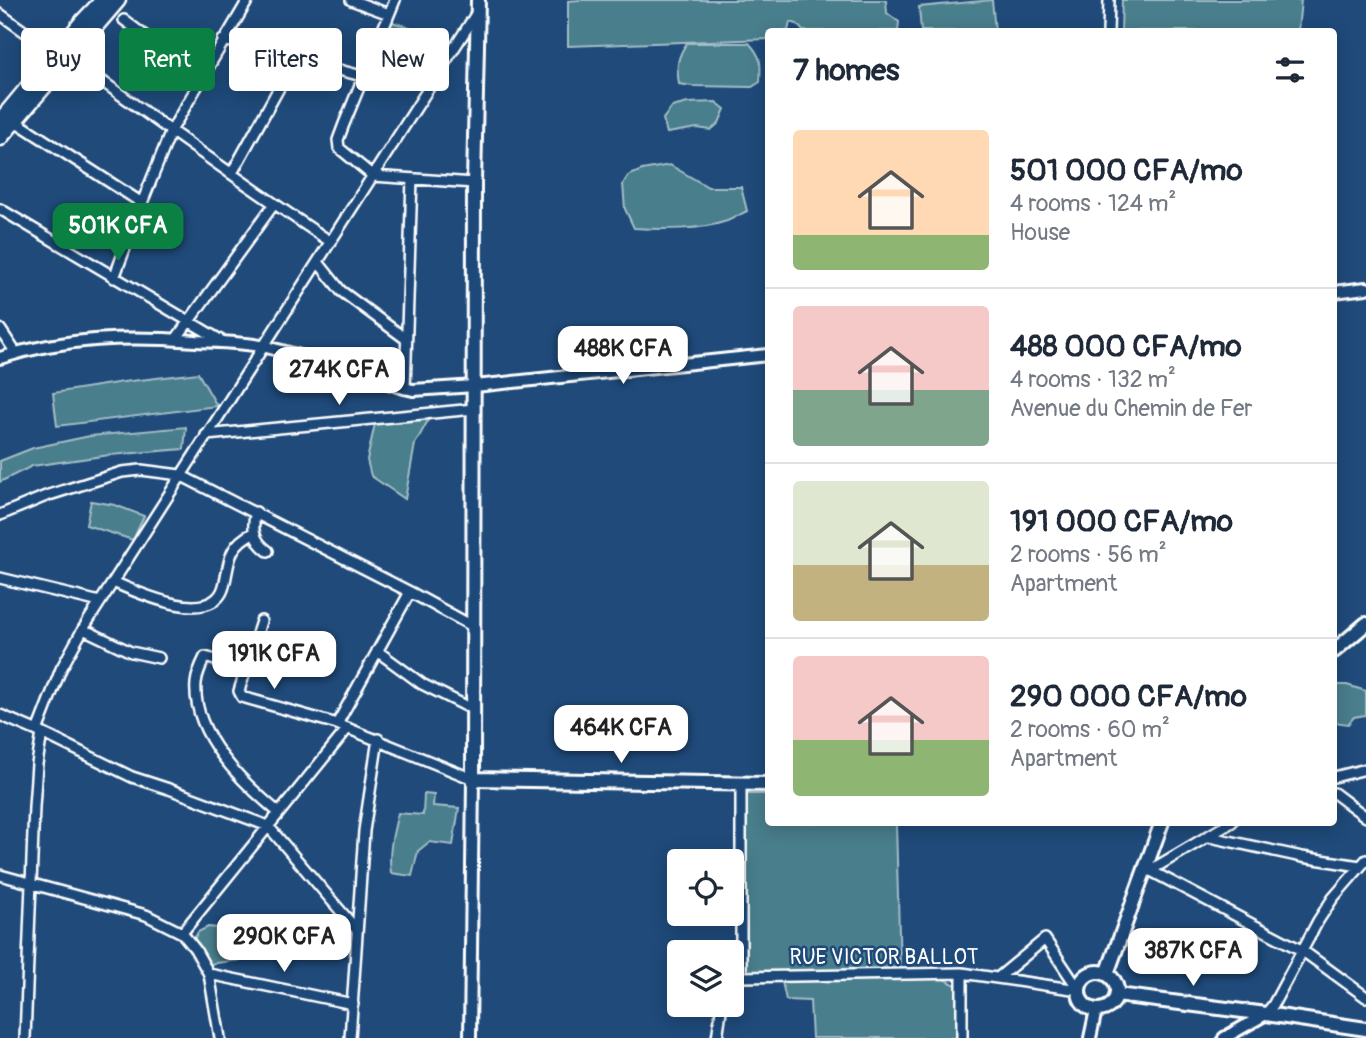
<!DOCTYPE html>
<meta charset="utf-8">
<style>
body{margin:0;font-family:Pangolin,sans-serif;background:#f6f6f7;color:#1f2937;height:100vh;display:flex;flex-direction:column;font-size:26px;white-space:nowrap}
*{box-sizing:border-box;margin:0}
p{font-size:23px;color:#747a83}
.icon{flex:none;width:38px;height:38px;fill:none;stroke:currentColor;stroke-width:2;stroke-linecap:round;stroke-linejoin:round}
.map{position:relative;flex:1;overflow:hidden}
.details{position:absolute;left:765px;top:28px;width:572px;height:798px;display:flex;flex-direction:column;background:#fff;border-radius:7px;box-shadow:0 4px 18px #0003}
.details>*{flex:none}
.top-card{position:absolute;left:21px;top:28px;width:639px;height:63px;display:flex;gap:14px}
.tools{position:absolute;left:667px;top:849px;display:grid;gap:14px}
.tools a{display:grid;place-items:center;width:77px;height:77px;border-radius:7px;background:#fff;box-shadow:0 4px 18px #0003;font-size:35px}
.price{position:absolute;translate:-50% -60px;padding:0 16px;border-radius:14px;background:#fff;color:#222;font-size:23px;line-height:46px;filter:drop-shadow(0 2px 4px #0008)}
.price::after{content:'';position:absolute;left:50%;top:42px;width:21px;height:16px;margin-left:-10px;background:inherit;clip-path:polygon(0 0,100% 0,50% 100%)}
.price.selected{background:#0b8043;color:#fff}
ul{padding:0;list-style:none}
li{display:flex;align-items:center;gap:21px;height:175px;padding:0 28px}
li+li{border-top:2px solid #e0e1e3}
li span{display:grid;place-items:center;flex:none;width:196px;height:140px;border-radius:7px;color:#555}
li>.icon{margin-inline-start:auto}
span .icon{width:84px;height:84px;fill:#fffc;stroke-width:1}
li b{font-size:30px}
h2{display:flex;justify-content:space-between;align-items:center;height:84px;padding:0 28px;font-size:30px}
.tag{padding:0 24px;border-radius:7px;background:#fff;box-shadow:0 4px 18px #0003;font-size:24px;line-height:63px}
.tag.selected{background:#0b8043;color:#fff}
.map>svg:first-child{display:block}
.green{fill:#487e8c;stroke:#a4bec6;stroke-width:2}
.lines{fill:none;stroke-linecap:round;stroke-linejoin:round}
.minor-casing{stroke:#fff;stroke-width:14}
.tertiary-casing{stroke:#fff;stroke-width:16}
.secondary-casing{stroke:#fff;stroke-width:18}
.trunk-casing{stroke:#fff;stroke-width:19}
.minor{stroke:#1f4a7a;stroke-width:9}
.tertiary{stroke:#1f4a7a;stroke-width:10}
.secondary{stroke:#1f4a7a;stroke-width:12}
.trunk{stroke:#1f4a7a;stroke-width:14}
.labels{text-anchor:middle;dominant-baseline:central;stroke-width:5;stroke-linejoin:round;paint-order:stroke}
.street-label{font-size:21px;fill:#fff;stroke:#1f4a7a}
</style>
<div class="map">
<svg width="1366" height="1038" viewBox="0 0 1366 1038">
<rect width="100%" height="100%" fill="#1f4a7a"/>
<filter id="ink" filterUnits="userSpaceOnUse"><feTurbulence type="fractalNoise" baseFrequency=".0143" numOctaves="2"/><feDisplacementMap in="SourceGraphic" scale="14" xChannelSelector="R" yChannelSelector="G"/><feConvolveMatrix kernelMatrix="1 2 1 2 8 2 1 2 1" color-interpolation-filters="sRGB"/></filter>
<g filter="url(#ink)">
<path class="green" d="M580 0H886L887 13 899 22 898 31H803L797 24 790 22 788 31 768 32V39L568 46V1Z
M992 0 995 31H921L919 7Z
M1122 0H1301L1298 31H1121Z
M392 22 426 32 415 61 380 49Z
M687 43H749C762 57 761 63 760 82L752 87 692 86 679 84C676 67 677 57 687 43Z
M716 102 725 109 719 123 711 130 697 128 667 133 663 119 672 107 688 103Z
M670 165 708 187H741L747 211C741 214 734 218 727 221 702 230 660 230 634 228L625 209 623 184 628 176 642 170Z
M198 373 217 406 57 426 53 393 123 382Z
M432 413 415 444 405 499 371 476 367 460 376 419Z
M186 427 184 449 110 455 32 466 0 482V461L33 448 90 436Z
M91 501 115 505 144 516 133 540 86 525Z
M1334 685H1347L1366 691V715L1354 717 1348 724 1334 722Z
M424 794 434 795 433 806 459 808 453 845 429 842 418 851 412 876 391 873C388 852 393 833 398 813L423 815Z
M745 794H768V822L896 823 900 971 746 974Z
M208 927 249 931V959L208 964 193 941 198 932Z
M931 973 956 985 958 1038H812L810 1001 786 1000 781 977Z"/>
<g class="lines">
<g class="minor-casing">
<path id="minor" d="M351 0 389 14
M395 0 344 124 338 140 339 148 373 176 474 183
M0 14 56 54
M124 20 201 78
M1108 32 1109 0
M223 40 362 76
M69 57C155 120 242 183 331 242
M15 121 142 203
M232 173 295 59
M0 209 222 341
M318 262 341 291 406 339
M114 278 142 203 171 131 248 0
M0 329 16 353
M176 339 274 204
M405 389 412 179
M206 435 474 409
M256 512C251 529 254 541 268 551
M0 515 46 496 122 472 141 470 180 475 410 592 474 627
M0 578 100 602
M113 582C136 592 213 628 224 586 230 562 227 546 253 533
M261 621 239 691 242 697 337 724 473 779
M83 629 131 652 159 658
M377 651 422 684 474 710
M245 669 205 657C201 665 197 674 196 683 192 735 243 783 279 813
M0 715 42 733 132 777 169 789 268 826 356 929
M337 724 410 592
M37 731 61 669 83 629 476 14
M1334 777 1366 769
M1334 793 1366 817
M1210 837 1302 857 1360 866
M1149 871 1232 822
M1151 871 1303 951 1366 997
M0 875 146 915 182 933 195 949 209 974 220 1038
M182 933 348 728
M962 973V1038
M209 974 353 1004
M741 977V784
M999 977 1045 939 1079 990
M732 983 741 977 962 973 1079 990
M1266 1014 1273 1005 1318 921 1333 898 1366 860
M25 1038 34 807 37 764 42 733
M350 1038 364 831 378 739
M717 1038 722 1004"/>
</g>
<g class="tertiary-casing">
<path id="tertiary" d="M1334 292 1366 288
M0 358C64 337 130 336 196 341 220 342 243 342 266 347 311 358 356 372 400 387L413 390 475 386 768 355
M470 1038 473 779
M1090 1038 1096 1010
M1224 1038 1266 1014"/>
</g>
<g class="secondary-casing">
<path id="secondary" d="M478 0 474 183 473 779 768 784
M1334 651 1366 624
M1079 991a19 19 0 1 1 38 0a19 19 0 1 1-38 0Z
M1107 974 1162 822
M1117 995 1266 1014 1366 1029"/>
</g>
<g class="trunk-casing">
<path id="trunk" d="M0 121 83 21 103 0
M0 138 118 0"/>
</g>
<use href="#minor" class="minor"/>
<use href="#tertiary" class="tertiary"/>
<use href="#secondary" class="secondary"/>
<use href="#trunk" class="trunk"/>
</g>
</g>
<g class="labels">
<g class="street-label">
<text x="884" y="957">RUE VICTOR BALLOT</text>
</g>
</g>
</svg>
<div class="tools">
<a><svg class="icon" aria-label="locate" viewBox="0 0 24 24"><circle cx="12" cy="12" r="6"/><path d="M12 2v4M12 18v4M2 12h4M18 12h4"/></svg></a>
<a><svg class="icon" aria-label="layers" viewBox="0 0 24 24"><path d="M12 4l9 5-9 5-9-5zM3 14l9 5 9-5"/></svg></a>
</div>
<b class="price selected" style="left:118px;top:263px">501K CFA</b>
<b class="price" style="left:623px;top:386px">488K CFA</b>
<b class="price" style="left:339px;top:407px">274K CFA</b>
<b class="price" style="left:274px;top:691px">191K CFA</b>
<b class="price" style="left:621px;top:765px">464K CFA</b>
<b class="price" style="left:284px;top:974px">290K CFA</b>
<b class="price" style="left:1193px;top:988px">387K CFA</b>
<div class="top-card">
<a class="tag">Buy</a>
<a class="tag selected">Rent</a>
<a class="tag">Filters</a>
<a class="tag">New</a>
</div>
<section class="details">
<h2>7 homes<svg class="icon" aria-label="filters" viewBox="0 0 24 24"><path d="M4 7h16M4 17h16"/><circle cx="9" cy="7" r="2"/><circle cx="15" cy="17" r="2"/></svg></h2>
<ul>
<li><span style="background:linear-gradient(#ffd9b3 75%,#8fb573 0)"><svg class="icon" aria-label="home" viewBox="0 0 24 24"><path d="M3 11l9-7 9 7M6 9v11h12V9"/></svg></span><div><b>501 000 CFA/mo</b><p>4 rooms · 124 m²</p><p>House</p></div></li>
<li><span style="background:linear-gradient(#f6c9c9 60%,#7fa58c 0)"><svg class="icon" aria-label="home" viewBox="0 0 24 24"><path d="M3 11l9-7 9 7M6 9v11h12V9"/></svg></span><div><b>488 000 CFA/mo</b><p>4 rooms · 132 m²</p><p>Avenue du Chemin de Fer</p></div></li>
<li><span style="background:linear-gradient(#dfe7d0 60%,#c2b280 0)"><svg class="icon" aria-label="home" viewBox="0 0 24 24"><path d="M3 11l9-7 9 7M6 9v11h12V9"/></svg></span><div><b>191 000 CFA/mo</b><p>2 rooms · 56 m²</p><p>Apartment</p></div></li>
<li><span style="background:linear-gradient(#f6c9c9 60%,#8fb573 0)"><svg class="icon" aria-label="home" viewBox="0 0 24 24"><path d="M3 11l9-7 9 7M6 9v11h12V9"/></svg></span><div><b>290 000 CFA/mo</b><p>2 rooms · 60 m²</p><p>Apartment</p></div></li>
</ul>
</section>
</div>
